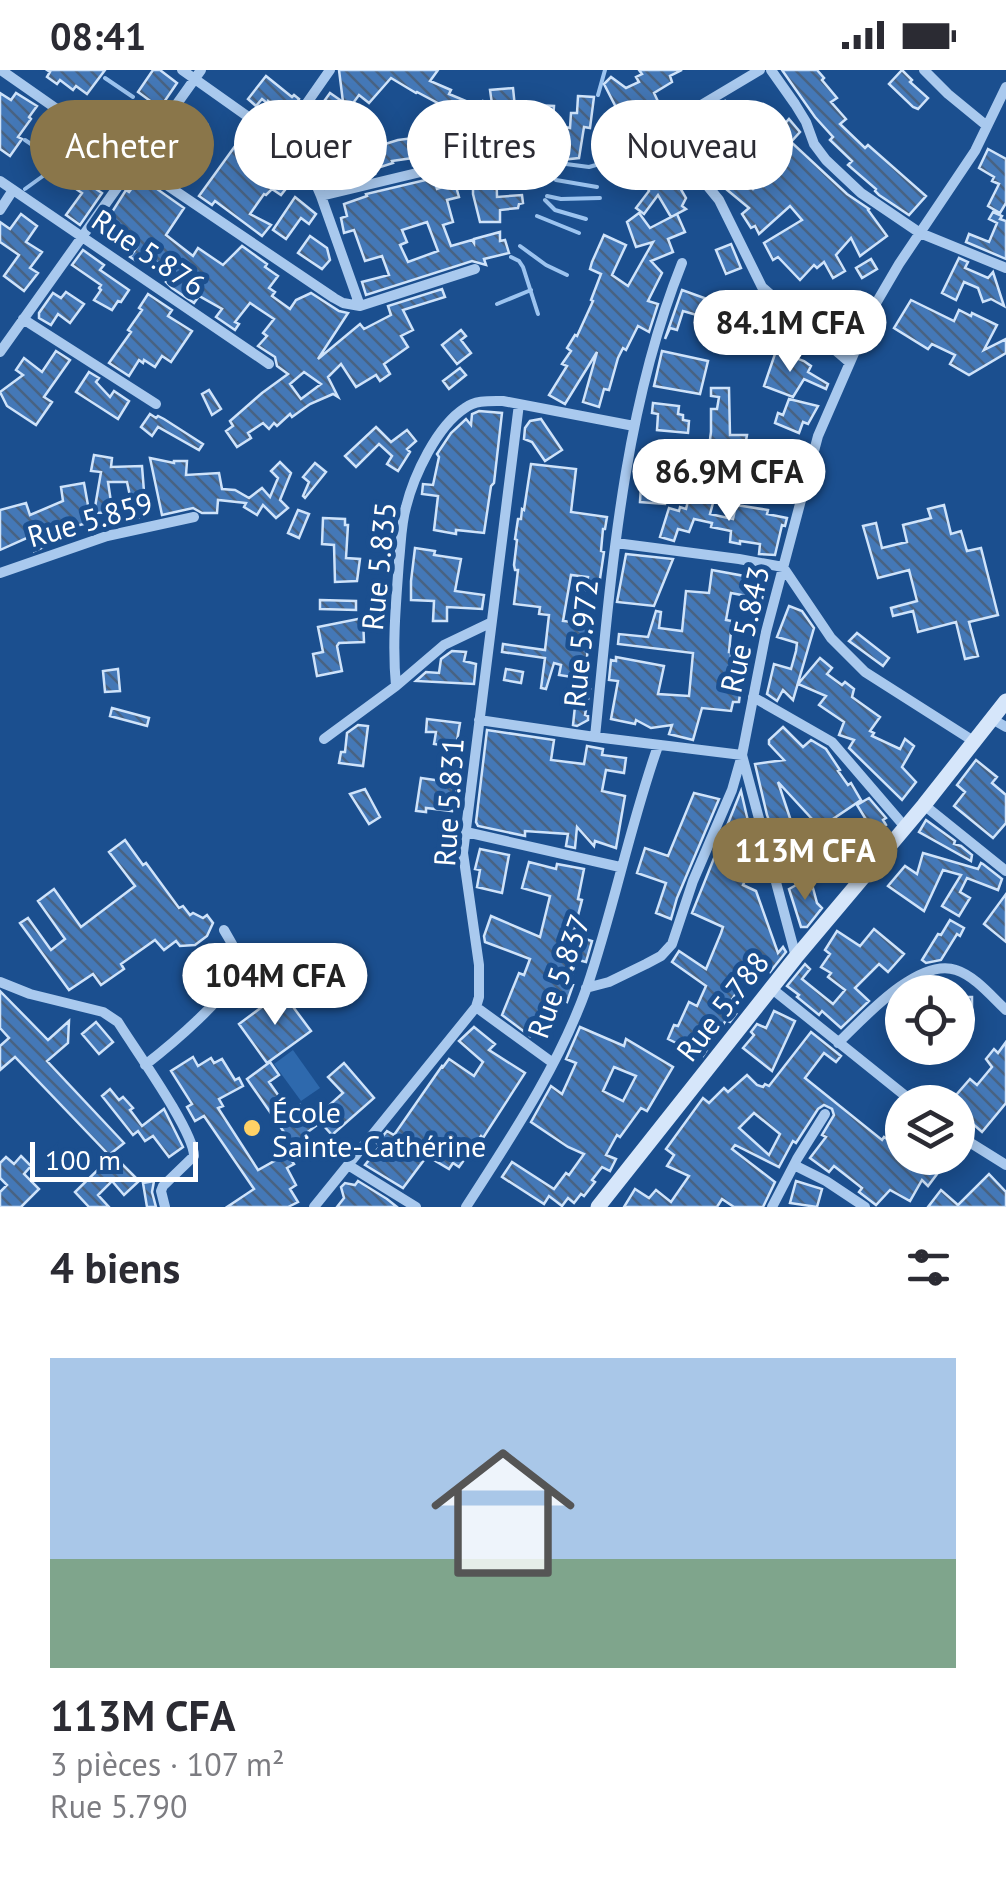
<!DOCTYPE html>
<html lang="fr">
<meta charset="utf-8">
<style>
body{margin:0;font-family:"PT Sans",sans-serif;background:#f7f7f7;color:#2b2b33;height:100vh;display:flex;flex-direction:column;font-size:38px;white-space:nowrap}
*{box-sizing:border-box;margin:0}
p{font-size:32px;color:#7c7c81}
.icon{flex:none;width:55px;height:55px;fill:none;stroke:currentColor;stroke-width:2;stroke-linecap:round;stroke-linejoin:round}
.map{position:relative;height:1137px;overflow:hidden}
.panel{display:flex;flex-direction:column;background:#fff;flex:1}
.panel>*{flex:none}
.banner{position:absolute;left:30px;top:30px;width:948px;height:90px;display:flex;gap:20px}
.tools{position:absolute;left:885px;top:905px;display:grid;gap:20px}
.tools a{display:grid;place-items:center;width:90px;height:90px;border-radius:50%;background:#fff;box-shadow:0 5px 25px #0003;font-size:50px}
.scale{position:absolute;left:30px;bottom:25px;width:168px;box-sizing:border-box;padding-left:10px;border:5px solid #fff;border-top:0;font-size:28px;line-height:35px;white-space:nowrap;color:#fff;-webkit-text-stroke:8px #1b4f8f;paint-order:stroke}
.price{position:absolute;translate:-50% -85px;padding:0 22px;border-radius:35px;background:#fff;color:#222;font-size:32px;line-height:65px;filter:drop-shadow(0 2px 5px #0008)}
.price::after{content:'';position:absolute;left:50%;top:60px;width:30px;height:22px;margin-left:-15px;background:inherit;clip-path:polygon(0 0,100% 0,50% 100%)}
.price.active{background:#8a764a;color:#fff}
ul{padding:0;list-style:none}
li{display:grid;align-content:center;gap:20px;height:530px;padding:0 50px}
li+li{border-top:2px solid #e1e1e2}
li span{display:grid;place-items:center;height:310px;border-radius:0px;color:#555}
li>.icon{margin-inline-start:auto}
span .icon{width:180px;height:180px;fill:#fffc;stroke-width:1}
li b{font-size:42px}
h2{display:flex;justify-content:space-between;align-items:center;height:120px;padding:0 50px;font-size:42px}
.pill{padding:0 35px;border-radius:45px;background:#fff;box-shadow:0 5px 25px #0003;font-size:35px;line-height:90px}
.pill.active{background:#8a764a;color:#fff}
.status{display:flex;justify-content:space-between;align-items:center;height:70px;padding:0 50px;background:#fff;direction:ltr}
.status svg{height:28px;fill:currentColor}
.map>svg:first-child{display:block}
.park{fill:#2e69ad}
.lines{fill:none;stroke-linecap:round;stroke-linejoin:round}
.stream{stroke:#9cc4f0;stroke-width:4}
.building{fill:url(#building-back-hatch);stroke:#cfe3fa;stroke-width:2.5;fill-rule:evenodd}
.street{stroke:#a9c9ee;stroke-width:10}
.secondary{stroke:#d6e6fa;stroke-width:15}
.poi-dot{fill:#ffd166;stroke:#1b4f8f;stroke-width:4}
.labels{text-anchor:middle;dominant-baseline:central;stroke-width:10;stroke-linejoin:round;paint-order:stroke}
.street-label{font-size:30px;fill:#fff;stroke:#1b4f8f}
.poi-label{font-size:30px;fill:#fff;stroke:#1b4f8f;text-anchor:start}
</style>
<div class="status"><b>08:41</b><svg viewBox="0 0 49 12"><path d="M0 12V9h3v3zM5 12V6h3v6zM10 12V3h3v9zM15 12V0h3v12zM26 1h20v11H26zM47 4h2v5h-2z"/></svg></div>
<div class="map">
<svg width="1006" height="1137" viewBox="0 0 1006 1137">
<defs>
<pattern id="building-back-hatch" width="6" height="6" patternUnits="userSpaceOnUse" patternTransform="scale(2.5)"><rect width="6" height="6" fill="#4478b7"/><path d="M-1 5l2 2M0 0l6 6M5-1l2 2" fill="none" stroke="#486282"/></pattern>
</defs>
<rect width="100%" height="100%" fill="#1b4f8f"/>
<path class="park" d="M293 980 320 1018 301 1031 274 994Z"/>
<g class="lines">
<path class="stream" d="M105 8 133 27
M598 25 605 0
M180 34 207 55
M25 70 53 89
M502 83 503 90 527 89
M566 94 589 97 610 91
M556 110 597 117
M25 119 43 106 53 90
M547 126 561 129 600 128
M545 130 555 140 586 149
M537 146 579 163
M520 176 546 195 567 205
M511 187 519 191 523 197 538 244
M497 234 531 220"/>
</g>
<path class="building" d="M47 0H105L87 24 76 16 73 20 60 10 57 14 47 7 50 2Z
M153 0H160L177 13 160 38 138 22Z
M339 0H438L430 11 451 20 449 24 480 37 483 31 492 34 490 20 513 18 515 37 498 38 501 57 496 88 497 127 522 125 523 133 519 134 518 138 500 140V152H480L473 124V109L488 108V84L477 80 451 86 450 80 428 85 429 91 413 95V88L392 91 393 93 374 99 375 104 362 107 361 104 340 109 333 98 330 88 299 67 303 61 300 58 314 39 317 41 330 23 343 32ZM391 8 416 23 417 22 445 37 437 49 446 55 413 64 414 68 398 70 369 79 357 64 353 66 352 61 349 62 337 55 359 25 369 33Z
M639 0H682L670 6 672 12 654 23 665 46 658 50 646 33 620 45 604 14 611 7 626 18 639 12 636 7 642 4Z
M782 0H817L824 8 822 10 837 28 831 32 846 49 840 54 865 78 868 75 926 126 909 145 879 125 875 121 876 119 848 95 852 91 830 70 833 67 815 47Z
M902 0 912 10 910 12 928 28 918 39 913 37 889 14Z
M266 6 292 27 294 25 299 29 287 46 268 31 267 33 262 29 256 36 248 29Z
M0 23 11 30 16 23 37 36 29 47 31 49 18 67 22 69 10 86 0 79Z
M578 26 594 27 590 58 584 57 579 88 541 92 540 80H544L550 54 570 58 571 43H577Z
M725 31 745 61 725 69 720 68 706 93 695 87 691 82 702 63 698 62 695 49Z
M534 35 554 36 553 51 533 49Z
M789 49 800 62 791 72 847 124 869 139 868 140 887 166 860 186 851 168 836 185 845 201 833 208 824 192 817 198 814 195 800 210 778 187 773 190 764 173 802 150 790 136 759 164 755 156 751 158 742 144 749 138 720 114 723 110 716 103 726 93 753 119 780 95 767 83 773 78 767 73 775 64 773 62 778 56 781 58Z
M77 64 97 78 79 104 61 91 65 85 63 84Z
M636 65 655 66 667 81V84L650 81 649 96 634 95Z
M238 72 266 92 270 87 288 102 284 107 286 108 285 113 288 116 281 125 272 119 266 125 264 124 250 144 271 155 262 166 215 131 212 135 199 126Z
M988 79 1006 89V133L1000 143 988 136 999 114 992 111 994 107 979 98Z
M76 106 102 123 80 155 66 145 82 123 70 115Z
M140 107 184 138 166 165 193 186 198 178 223 195 242 176 267 194 265 197 278 206 269 218 275 222 272 226 290 239 296 230 311 223 339 241 348 243 318 289 360 254 364 259 391 245 388 236 442 219 445 227 403 240 413 260 401 266 408 277 384 294 390 304 380 311 376 305 356 317 341 294 328 307 338 327 333 324 310 334 292 347 290 344 277 356 274 353 269 359 263 353 248 363 251 368 237 377 226 361 233 356 230 351 262 323 288 304 277 296 275 287 258 276 267 266 263 263 274 249 250 233 235 252 239 254 235 260 216 247 222 239 199 226 194 233 172 218 166 212 173 205 147 185 141 194 130 187 137 177 107 156 101 164 97 161 106 149 107 150 126 120 129 122ZM304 302 321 314 301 329 290 314Z
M434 108 437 119 455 113 459 127 447 130 453 152 443 155 451 176 472 170 474 173V169L500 162V171L505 170 509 183 484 189 486 195 472 191 366 225 362 212 389 205 382 186 365 191 354 160 344 163 341 148 347 146 344 134 367 126 366 124ZM427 152 438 181 408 192 400 175 407 172 402 160Z
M656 108 658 113 664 109 669 118 679 116 686 128 682 136 686 139 671 147 658 125 644 144 636 138 649 121 645 114Z
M295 127 316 144 309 154 301 148 286 169 273 160Z
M993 142 1002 146 1000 149 1006 151V189L966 172 969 164 989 172 997 153 989 149Z
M639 143 650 158 677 144 685 162 668 169 673 182 651 191 662 203 648 231 658 234 649 262 638 256 626 280 623 278 618 288 609 320 604 319 599 337 583 332 597 282 565 334 549 325 567 296 562 294 571 281 567 278 575 265 577 266 593 231 591 230 601 204 590 199 592 192 604 165 626 175 612 205 628 216 653 172 636 177 627 152Z
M21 144 37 156 26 172 42 182 30 198 38 203 24 221 4 206 19 185 0 172V152L10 159Z
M310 166 327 178 330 190 322 199 298 183Z
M731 174 741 198 726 204 716 180Z
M83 180 104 195 100 200 129 220 121 232 118 231 112 240 94 230 101 220 99 218 101 215 72 195Z
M959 188 968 192 965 198 988 208 993 202 1004 236 991 229 983 232 978 218 964 212 956 230 942 223Z
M871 189 877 199 862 208 856 198Z
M682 220 721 234 716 268 704 266 707 248 683 241 677 260 670 258 665 269Z
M66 222 84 234 70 253 58 244 51 255 39 248V243L53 223 61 228Z
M148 224 172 240 168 246 192 261 171 292 162 286 155 297 144 290 143 293 139 290 129 306 109 293 131 262 128 260 142 240 139 238Z
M829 226 838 233 833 238 853 250 841 269 831 263 836 256 817 240Z
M911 230 954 251 959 240 971 246 972 243 997 255 984 280 1006 269V283L969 305 950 294 955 285 932 274 928 279 894 258Z
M778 242 794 256 779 278 762 267Z
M461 260 466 266 461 270 471 283 457 294 442 275Z
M56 281 70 290 44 327 52 332 36 355 7 336 0 322 23 305 16 300 24 288 42 302Z
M662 281 708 291 700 324 654 316Z
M776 281 804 291 811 296 808 302 828 314 826 319 804 309 793 327 764 316Z
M460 298 466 305 449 319 443 311Z
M89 302 99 308 96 312 110 327 114 321 129 331 118 349 76 322Z
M711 318H729L730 365H747L744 382 726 395 707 392 711 362V339H717L719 327 711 326Z
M209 320 221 339 212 345 202 324Z
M789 329 818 336 808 354 803 352 799 363 775 353 778 343 783 345Z
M653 333 679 336 678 344 683 345V350L689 351 688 363 657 360 658 344 652 343Z
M479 341 502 343 494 413 491 416 484 463 456 460V464L434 460 438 426 422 424 423 414 433 415 439 387 437 384 451 363 466 349 471 355 472 344Z
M150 344 156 348 158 346 164 349 203 374 199 380 158 357 152 366 141 357Z
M541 349 562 380 545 391 532 372 524 369 525 358 530 351Z
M376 357 391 372 407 360 416 371 407 379 410 382 398 401 387 394 392 386 379 374 356 397 345 386Z
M94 385 112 388 111 397 142 396 146 447 122 449 121 442 94 443 101 402 91 401ZM108 412H127L131 431 111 432Z
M150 388 174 393V391H187L186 405 219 403 222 419 235 420 249 428 262 418 270 427 278 408 271 401 280 392 291 403 280 430 288 438 276 448 263 435 257 445 244 437 246 433 218 430 217 443H202L193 438 162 445Z
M744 390 752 392 748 417 739 415Z
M315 393 326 402 305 428 303 426 309 412 303 407Z
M774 393 800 396 797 405 785 403V407L771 404Z
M531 394 576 399 571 442 607 447 605 459H603L601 481 604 482 598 522 586 520 588 507 571 505 563 551 590 554 585 609 559 605 561 595 554 593 546 619 541 618 545 588 502 582 503 574 545 580 549 545 539 544 540 537 514 534 518 500H515L514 495 517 470 515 469 518 449H521L522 439 524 440Z
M642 397 667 399 665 434 640 432Z
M84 413 91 452 72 457 76 464 34 481 29 467 0 480V440L26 433 30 445 63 431 61 417Z
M689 427 713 433 710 444 733 449 736 435 768 440 767 444 787 448 785 456 782 455 775 485 759 484 760 474 740 471V474L730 472 731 461 711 457 712 453 694 449 689 462 678 459 674 471 660 467 669 438 679 441 680 437 686 439Z
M944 435 951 464 961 461 967 481 981 478 998 545 969 552 978 586 965 589 956 552 918 562 913 541 893 546 891 538 917 531 909 500 878 508 863 456 876 453 882 478 907 472 903 455 931 448 928 439Z
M298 440 309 444 299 468 288 463Z
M323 448 345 449V455H348L346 488 360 489 357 511 335 512 334 475 322 474Z
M415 478 435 481 434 485 461 489 455 521 484 525 482 539 447 537V551H433L434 531 411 530V511Z
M626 484 673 489 654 536 617 532Z
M712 500 766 510 762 529 731 523 726 550 732 551 729 582H731V597L743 598 739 632H733L731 641 702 638 693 670 669 664 672 655 651 658 636 650 635 654 611 649 618 611 609 610 611 590 616 591V587L664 596 658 624 689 626 693 583 618 574 619 564 648 567 656 541 661 542 659 558 682 561 686 521 709 523Z
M320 530 356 531V540L320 539Z
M789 536 802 541 814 558 793 630 783 620 777 631 767 624 774 594 791 599 796 581 797 573 777 567Z
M363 548 364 572 339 573 337 576 342 601 317 606 313 584 323 582 318 557Z
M857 563 889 588 883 596 849 571Z
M452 581 466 582 464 591 476 594 474 614 416 611 426 602 439 603 441 589Z
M820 588 832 598 827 604 842 615 845 612 854 619 852 627 880 647 870 661 874 663 872 666 900 679 905 669 914 676 902 697 916 712 902 730 849 678 854 670 839 665 844 652 819 635 826 626 798 614Z
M118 599 120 621 105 622 103 601Z
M506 599 523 602 521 613 504 610Z
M577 617 590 619 585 645 588 646V650L577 656 573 655Z
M112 638 149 648 147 656 110 646Z
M427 649 460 653 456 677 434 674 436 662H426Z
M358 655 368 656 363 696 339 693 341 682H345L347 663Z
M783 657 803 677 811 670 826 679 840 700 838 701 848 715 851 713 861 730 833 749 837 757 832 760 834 763 826 768 824 764 796 781 799 784 791 789 789 786 783 789 767 745 755 694 784 690 769 674V670ZM778 712 812 749 794 760Z
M487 660 554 670 551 690 584 694 587 676 603 679 602 685 626 688 624 703 606 700 602 721 625 726 616 778 595 771 594 776 577 757 575 778 566 776 568 764 525 761V766L478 756 476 752Z
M976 690 997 707 992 713 1006 725V753L993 768 954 736 965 722 957 715Z
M421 708 456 713 452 741 426 738V742L416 741Z
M365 719 380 747 369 754 350 724Z
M741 721 748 751 747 761H749L751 770 746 782 755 786 743 815 756 821 778 883 783 877 786 882 770 902 758 893 749 911 745 909 726 939 736 944 730 952 726 950 703 986 668 969 674 955 678 956 689 932 697 936 706 916 672 892 679 881 706 899 721 863 723 857 692 843Z
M694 723 719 729 677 828 671 849 656 843 666 813 637 803 645 778 668 786Z
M869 728 886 748 883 750 886 755 869 767 854 784 846 772 870 756 857 735Z
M926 750 955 771 954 774 961 776 972 785 971 791 919 762Z
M125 770 143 795 146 793 179 838 183 836 190 845 193 843 203 848 207 845 213 853 207 866 195 875 180 876 176 871 164 880 155 870 121 894 124 899 101 915 93 904 69 920 20 853 28 848 51 880 65 869 38 831 54 819 81 857 135 816 109 782Z
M480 779 509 785 502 823 477 817 480 800 475 799Z
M923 783 978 799 981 793 983 794 1002 809 998 820 967 808 960 822 970 828 959 846 942 836 961 805 943 800 924 841 888 816 905 796 917 804Z
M529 792 556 799 557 794 584 799 578 829 582 830 573 865 592 871 586 892 578 890 568 914 573 915 567 932 563 930 543 968 532 962 530 966 502 945 519 903 524 905 530 889 485 872 484 866 491 846 540 867 550 826 522 818Z
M807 809 810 819 813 818 817 833 822 838 807 857H801L789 819Z
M1006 824V872L984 854Z
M950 850 964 858 960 866 957 864 941 890 926 893 922 890 938 864 941 865Z
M874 859 904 884 888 902 879 894 855 918 869 931 841 958 822 941 819 945 797 927 799 925 787 916 805 894 810 899 802 909 833 934 845 920 828 907 831 903 821 897 830 884 825 880 837 861 860 876Z
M210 892 217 902 201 912 204 916 193 923 185 909Z
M0 921 48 970 69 951 68 973 47 991 124 1073 109 1085 15 987 0 1000V976L9 968 0 958Z
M282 922 311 961 267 993 239 954Z
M958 927H972V960L958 961Z
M774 941 795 951 772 1001 743 978 754 965 751 962 757 954 766 958Z
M96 952 113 972 99 984 82 964Z
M474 957 495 974 489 980 525 1003 483 1068 481 1066 459 1097 453 1093 449 1099 427 1086 403 1118 365 1095 380 1076 377 1073 387 1061 394 1065 442 996 443 997 449 989 474 1006 483 992 459 971Z
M580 957 624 976 626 969 673 997 647 1041 641 1038 620 1067 617 1065 606 1085 616 1089 610 1101 602 1097 592 1110 595 1112 584 1126 581 1124 574 1133 568 1128 562 1136 549 1126 544 1134 502 1107 512 1092 554 1119 566 1103 569 1105 584 1084 568 1077 531 1052 551 1016 562 1024 576 993 566 989ZM614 997 636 1006 623 1031 603 1021Z
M811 962 841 986 836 992 824 983 805 1008 882 1070 884 1067 896 1075 895 1077 902 1082V1088H921L940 1100 928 1116 922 1110 910 1131 890 1120 876 1135 859 1122 862 1118 834 1096 829 1102 810 1088 826 1067 822 1065 834 1045 832 1039 824 1035 818 1039 796 1073 793 1071 779 1097 735 1075 732 1079 775 1112 763 1137H734L722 1129 717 1137H624L635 1119 649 1128 656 1120 671 1132 689 1106 667 1096 674 1085 666 1079 703 1028 709 1033 724 1018 728 1022 747 1005 757 1015 763 1017 765 1014 769 1016ZM754 1043 780 1064 769 1085 739 1058Z
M1006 972V1033L982 1062 958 1041V1032H950L970 1009 977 1015 992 997 986 989 994 979 998 983Z
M193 987 198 996 211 988 214 993 222 989 235 1010 239 1008 243 1016 219 1029 223 1036 218 1038 258 1100 287 1084 294 1094 287 1098 296 1115 290 1119 298 1132 288 1137H227L254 1119 204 1046 195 1051 187 1037 192 1034 171 1001Z
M270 992 279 1005 269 1012 290 1042 300 1035 317 1055 305 1064 308 1069 295 1078 247 1009Z
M344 993 374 1028 332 1065 316 1047 343 1023 328 1007Z
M110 1019 119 1030 123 1027 133 1038 130 1040 142 1056 164 1039 183 1077 169 1087 153 1066 145 1071 138 1061 133 1065 102 1026Z
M113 1085 139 1111 124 1125 112 1111 98 1125 109 1137H89L75 1122Z
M21 1086 31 1096 24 1104 39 1119 21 1137H0V1122L7 1115 0 1108V1093L6 1087 14 1094Z
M989 1104 1006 1122V1137H928L941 1120 958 1135Z
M154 1111 152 1122 156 1137H147L143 1113Z
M358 1111 387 1129 397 1137H337L344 1128 341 1117 345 1113 355 1115Z
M796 1111 822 1119 817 1137 790 1133Z"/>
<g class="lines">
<path class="street" d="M1 0 134 93 334 228 343 233 360 236 321 126 306 91 281 70 182 0
M760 0 661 59 719 130 762 217 849 292
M771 0 795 34 806 52 814 74 826 90 861 123 920 163 1006 198
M924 0 948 24 987 56
M281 70 330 0
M0 111 269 294
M321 126 475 89
M0 140 13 120
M360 236 475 199
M23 249 156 334
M0 282 201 0
M616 473 739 489 783 497 831 568 865 602 975 672
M0 503 107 466 194 447
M490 553 444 575 396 616C392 574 396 533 399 491 401 474 401 454 406 437 414 405 437 356 465 338 475 330 490 331 503 331L634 356
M753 627 832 672 905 757
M992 649 1006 657
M479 650 595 667 742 685 796 887
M595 667C611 508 622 343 682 193
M324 669 396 616
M924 735 1006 801
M466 762 620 797
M0 912 30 924 103 942 118 952C134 978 194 1061 194 1086L163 1116 161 1121 165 1137
M586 918 609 912 646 894 661 886 672 874 693 811 732 720 742 685 766 562 818 366 875 235 899 194 975 81 1006 17
M771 918 913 1032
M476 937 553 993
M838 973C863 949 918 887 956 900 975 906 992 927 1006 940
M145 995C167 978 234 923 238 897 240 884 230 871 224 860
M958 1065 1006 1095
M348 1095 416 1137
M794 1095 826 1111 865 1137
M314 1137 476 937 479 927V895L463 783 519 334
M466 1137C511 1067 559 996 587 917 614 838 630 755 658 676
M772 1137 797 1089 825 1044"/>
<path class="secondary" d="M598 1137 796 887 924 735 1006 631"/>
</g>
<circle class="poi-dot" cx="252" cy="1058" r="10"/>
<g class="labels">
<g class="street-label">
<text transform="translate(149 182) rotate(34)">Rue 5.876</text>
<text transform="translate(90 449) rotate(-16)">Rue 5.859</text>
<text transform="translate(378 496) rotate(-84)">Rue 5.835</text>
<text transform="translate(744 559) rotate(-77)">Rue 5.843</text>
<text transform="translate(580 573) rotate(-84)">Rue 5.972</text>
<text transform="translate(448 732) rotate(-86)">Rue 5.831</text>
<text transform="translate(558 906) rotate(-70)">Rue 5.837</text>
<text transform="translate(722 936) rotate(-52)">Rue 5.788</text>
</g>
<g class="poi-label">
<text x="272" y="1041">École<tspan x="272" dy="34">Sainte-Cathérine</tspan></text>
</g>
</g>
</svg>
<div class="tools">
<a><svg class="icon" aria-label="locate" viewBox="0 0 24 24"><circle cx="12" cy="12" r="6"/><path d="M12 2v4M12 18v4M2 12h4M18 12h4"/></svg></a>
<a><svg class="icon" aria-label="layers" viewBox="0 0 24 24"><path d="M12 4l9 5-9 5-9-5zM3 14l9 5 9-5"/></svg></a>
</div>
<div class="scale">100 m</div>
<b class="price" style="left:790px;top:305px">84.1M CFA</b>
<b class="price" style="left:729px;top:454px">86.9M CFA</b>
<b class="price active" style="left:805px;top:833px">113M CFA</b>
<b class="price" style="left:275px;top:958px">104M CFA</b>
<div class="banner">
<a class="pill active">Acheter</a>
<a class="pill">Louer</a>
<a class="pill">Filtres</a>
<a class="pill">Nouveau</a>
</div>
</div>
<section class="panel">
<h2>4 biens<svg class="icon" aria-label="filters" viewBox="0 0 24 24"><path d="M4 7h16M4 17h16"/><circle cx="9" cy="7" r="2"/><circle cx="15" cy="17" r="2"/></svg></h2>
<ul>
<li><span style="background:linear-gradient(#a9c7e8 65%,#7fa58c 0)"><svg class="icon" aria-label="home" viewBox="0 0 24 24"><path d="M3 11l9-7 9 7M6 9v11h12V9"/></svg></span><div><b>113M CFA</b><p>3 pièces · 107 m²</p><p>Rue 5.790</p></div></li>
</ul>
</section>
